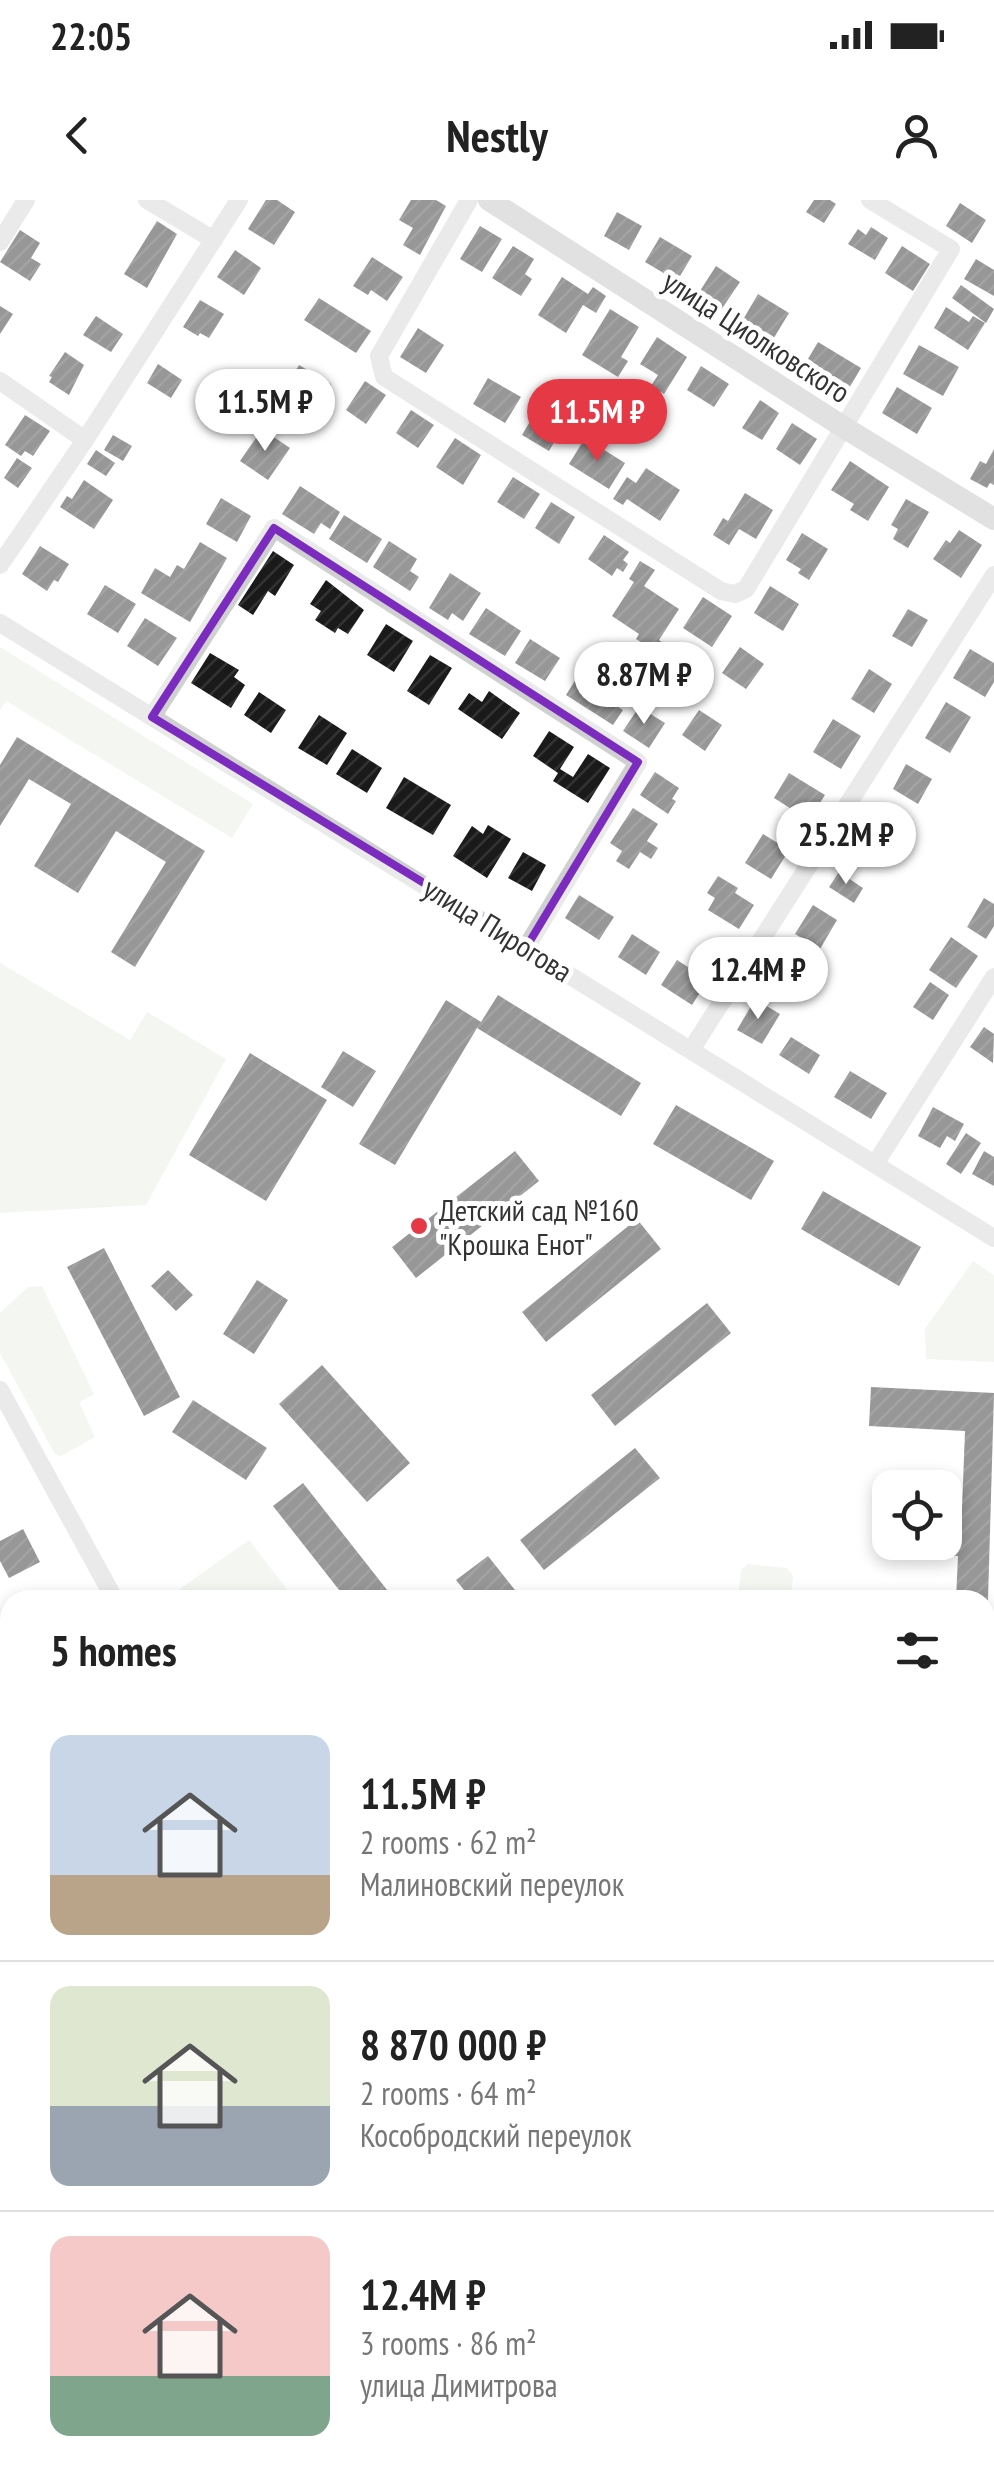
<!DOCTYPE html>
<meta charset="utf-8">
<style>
body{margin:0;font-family:"PT Sans Narrow",sans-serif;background:#f6f6f6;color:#222;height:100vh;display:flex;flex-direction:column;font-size:38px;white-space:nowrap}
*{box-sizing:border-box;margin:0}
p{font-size:32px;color:#767676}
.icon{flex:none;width:55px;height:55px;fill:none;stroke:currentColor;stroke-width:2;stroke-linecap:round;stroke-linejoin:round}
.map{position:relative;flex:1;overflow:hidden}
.details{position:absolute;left:0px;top:1390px;width:995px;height:892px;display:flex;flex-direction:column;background:#fff;border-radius:30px 30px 0 0;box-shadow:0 5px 15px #0003}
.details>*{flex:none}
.fabs{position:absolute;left:872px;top:1270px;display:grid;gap:20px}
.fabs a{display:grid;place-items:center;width:90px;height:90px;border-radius:20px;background:#fff;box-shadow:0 5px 15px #0003;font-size:50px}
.price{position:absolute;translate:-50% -85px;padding:0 22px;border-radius:35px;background:#fff;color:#222;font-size:32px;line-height:65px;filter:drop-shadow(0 2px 5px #0008)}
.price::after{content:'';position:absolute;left:50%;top:60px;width:30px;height:22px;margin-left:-15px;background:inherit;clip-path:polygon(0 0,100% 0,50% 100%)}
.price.current{background:#e63946;color:#fff}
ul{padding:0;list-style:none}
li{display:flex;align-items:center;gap:30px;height:250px;padding:0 50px}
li+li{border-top:2px solid #e0e0e0}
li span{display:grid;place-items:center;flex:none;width:280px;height:200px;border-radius:20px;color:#555}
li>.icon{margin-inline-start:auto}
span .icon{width:120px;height:120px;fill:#fffc;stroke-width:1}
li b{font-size:42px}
h2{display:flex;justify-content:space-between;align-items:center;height:120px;padding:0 50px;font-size:42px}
.status{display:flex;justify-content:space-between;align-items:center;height:70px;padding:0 50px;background:#fff;direction:ltr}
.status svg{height:28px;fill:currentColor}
header{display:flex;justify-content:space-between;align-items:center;height:130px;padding:0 50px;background:#fff;font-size:45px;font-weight:700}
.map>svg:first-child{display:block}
.garden{fill:#e6ecdf}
.building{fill:url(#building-hatch)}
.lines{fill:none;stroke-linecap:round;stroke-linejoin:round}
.street{stroke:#d0d0d0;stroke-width:18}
.secondary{stroke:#bdbdbd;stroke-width:22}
.marked{fill:none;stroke:#7b2cbf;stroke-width:8;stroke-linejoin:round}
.poi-dot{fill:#e63946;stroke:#fff;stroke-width:4}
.labels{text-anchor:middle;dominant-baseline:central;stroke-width:10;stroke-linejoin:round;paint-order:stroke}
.street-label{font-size:30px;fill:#333;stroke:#fff}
.poi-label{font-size:30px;fill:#333;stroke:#fff;text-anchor:start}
</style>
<div class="status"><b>22:05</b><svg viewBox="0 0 49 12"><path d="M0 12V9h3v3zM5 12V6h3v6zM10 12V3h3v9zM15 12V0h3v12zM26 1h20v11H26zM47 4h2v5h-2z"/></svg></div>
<header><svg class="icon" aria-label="back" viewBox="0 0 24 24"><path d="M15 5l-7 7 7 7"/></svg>Nestly<svg class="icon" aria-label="person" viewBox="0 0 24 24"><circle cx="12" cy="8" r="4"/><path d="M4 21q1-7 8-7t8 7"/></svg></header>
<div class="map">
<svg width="994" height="2281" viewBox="0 0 994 2281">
<defs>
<pattern id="building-hatch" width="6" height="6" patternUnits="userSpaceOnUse" patternTransform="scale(2.5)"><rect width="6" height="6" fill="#1a1a1a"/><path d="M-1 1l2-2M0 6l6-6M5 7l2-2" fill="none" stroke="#333"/></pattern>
</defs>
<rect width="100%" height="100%" fill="#fff"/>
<path class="garden" d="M0 447 253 604 232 638 6 501 0 510Z
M0 763 130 840 147 812 226 859 146 1005 0 1013Z
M973 1061 994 1075V1162L926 1159 925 1129Z
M42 1086 94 1194 79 1202 95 1237 61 1256 55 1254 0 1153V1113L28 1087Z
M249 1340 295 1400H164Z
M748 1364 787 1368 793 1376 791 1400H738L741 1370Z
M985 1492H994V1589L985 1595Z"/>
<path class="building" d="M266 0H277L295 12 274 45 248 29Z
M411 0H436L446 6 420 55 403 45 413 28 399 20Z
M814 0H830L836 4 824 23 806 12Z
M960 3 986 20 972 43 946 26Z
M617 12 642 26 629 50 604 36Z
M157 21 177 34 147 88 124 74Z
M480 26 502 39 482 72 460 59Z
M871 27 888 38 875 60 848 44 858 29 866 35Z
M20 30 40 43 31 58 41 64 30 81 0 62Z
M660 37 692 56 677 81 645 62Z
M513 46 534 59 525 74 532 79 521 96 492 78Z
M902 46 930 64 913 91 885 73Z
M235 50 261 68 244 95 217 77Z
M372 57 403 77 387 101 371 90 368 95 353 86Z
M976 59 994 70V96L964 79Z
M716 66 740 82 721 110 698 94Z
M562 77 588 94 593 87 606 96 596 113 583 105 566 133 538 115Z
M961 85 994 109 986 123 952 98Z
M758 94 789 113 772 141 741 123Z
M319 98 371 131 356 153 304 120Z
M200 100 224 114 209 138 200 133 198 136 183 127Z
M0 106 13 114 0 134Z
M946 107 969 122 973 116 985 123 968 150 934 128Z
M610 109 639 127 621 157 628 161 618 177 582 155Z
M96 116 123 134 111 152 83 135Z
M418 128 444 145 426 173 400 157Z
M657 137 687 157 664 194 651 186 658 175 640 164Z
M818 142 861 168 848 190 805 164Z
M919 145 959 167 943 196 903 174Z
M65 152 84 165 69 195 49 182 52 177 49 176Z
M158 164 182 180 171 198 147 183Z
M299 165 331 184 312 216 280 196Z
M701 166 729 184 714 207 687 190Z
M488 178 521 197 505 223 473 204Z
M365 181 386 195 366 224 346 210Z
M897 187 932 208 917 234 882 213Z
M760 200 779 213 762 240 742 228Z
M538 208 565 224 549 251 522 235Z
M411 210 434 225 418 248 396 233Z
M25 215 50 231 33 256 25 251 21 256 5 245Z
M792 223 817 239 800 265 776 249Z
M262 229 290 248 268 280 240 261Z
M113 235 132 246 123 261 104 250Z
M455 238 481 255 463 285 436 267Z
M585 238 625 263 609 289 569 264Z
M994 249V285L990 283 987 288 970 279 980 261 986 264Z
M96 250 115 263 106 276 87 264Z
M17 258 32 268 18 288 4 278Z
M850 261 889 287 868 321 850 310 854 304 831 290Z
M646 268 680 290 660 321 627 299 623 305 613 299 627 277 636 283Z
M513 277 540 294 524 319 497 302Z
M84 280 113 300 94 329 60 307 67 296 72 299Z
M300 286 340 312 330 329 321 323 314 334 282 314Z
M745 293 773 310 756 339 739 329 729 345 713 335 723 318 728 321Z
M221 298 251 316 237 342 206 324Z
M906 299 929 312 908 348 893 339 898 329 891 325Z
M551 302 575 317 559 344 535 328Z
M344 315 382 339 367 363 329 339Z
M959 330 982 345 961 378 933 359 946 340 950 343Z
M802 333 828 349 809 380 798 373 801 369 786 360Z
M604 335 629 352 623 360 628 364 623 372 617 368 612 376 588 359Z
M389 341 417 359 410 371 419 377 410 391 373 367Z
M200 342 227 358 190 422 141 393 155 368 170 377 177 365 184 369Z
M40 346 69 364 58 382 54 380 47 391 22 374Z
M273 351 294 365 275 396 268 391 253 415 238 405Z
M640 361 655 370 644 386 679 409 659 440 663 443 657 453 636 439 639 434 612 416 634 382 629 379Z
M450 373 481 393 463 421 452 413 448 420 429 408Z
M326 380 364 410 348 434 338 428 335 433 315 420 321 411 310 404Z
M105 385 136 404 118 433 87 414Z
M770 386 799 404 783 431 754 413Z
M703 397 732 416 712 447 683 428Z
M486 408 521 431 505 456 469 434Z
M908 409 928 420 912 447 892 436Z
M145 418 177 438 158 466 127 446Z
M386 424 413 441 394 472 367 455Z
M530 439 560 458 545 481 515 463Z
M740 447 764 464 746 489 722 473Z
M970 449 994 463V482L985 497 953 478Z
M210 453 239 470 234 477 245 485 231 508 191 483Z
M430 455 452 468 429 505 407 491Z
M869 469 892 484 874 513 851 499Z
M581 471 612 491 607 500 623 510 613 525 566 495Z
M489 491 520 513 502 539 458 509 469 493 482 502Z
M259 492 286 510 271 533 244 515Z
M946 502 971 517 950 553 925 538Z
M639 507 665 523 649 548 623 531Z
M699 510 722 525 705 551 682 535Z
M319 515 347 533 327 565 298 548Z
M833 519 861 536 841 569 813 552Z
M549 531 574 547 560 569 573 577 588 554 610 568 588 603 553 581 558 573 533 556Z
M17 537 205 651 135 767 111 752 166 662 116 631 78 693 34 666 71 604 29 579 0 626V565Z
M352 549 382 568 367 593 336 574Z
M906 564 932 579 918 604 893 589Z
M655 572 679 588 672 599 676 601 668 614 640 595Z
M789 573 825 595 809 620 774 598Z
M404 577 451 605 433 635 386 608Z
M633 608 658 624 647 641 658 648 651 659 640 652 629 669 616 661 622 651 610 643Z
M878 609 902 624 887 649 863 635Z
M488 625 511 639 487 678 453 656 472 626 483 634Z
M763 634 789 650 771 679 745 663Z
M523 652 546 665 532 691 508 678Z
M839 672 863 688 854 703 829 687Z
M718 676 738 688 735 693 754 705 739 729 708 710 715 698 707 693Z
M579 695 614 717 599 740 565 718Z
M984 698 994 704V726L986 739 967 727Z
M813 705 837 720 820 749 795 734Z
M632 734 660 752 646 775 618 757Z
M951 737 978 756 956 788 929 770Z
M677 760 708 780 692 805 661 785Z
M930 782 949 795 933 820 913 807Z
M498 795 641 883 621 916 477 828 395 965 359 944 446 800 481 822Z
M755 799 780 814 762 844 737 830Z
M984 827 994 834 993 863 970 847Z
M791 837 820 855 809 874 779 855Z
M343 851 376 871 353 907 321 887Z
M250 853 327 900 266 1001 189 955Z
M850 871 887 893 871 919 834 897Z
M676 905 774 961 751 1000 653 944Z
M933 907 964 924 955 941 947 936 940 948 918 936Z
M966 933 981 943 961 974 946 964Z
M515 951 539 981 416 1078 392 1047Z
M984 951 994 957V986L972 974Z
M823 991 921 1047 899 1086 801 1029Z
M637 1019 661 1049 546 1142 522 1112Z
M104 1048 180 1197 144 1216 67 1067Z
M168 1070 193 1095 176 1111 151 1086Z
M257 1080 288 1100 254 1154 223 1134Z
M707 1103 731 1133 615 1226 591 1195Z
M322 1165 410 1263 367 1302 279 1204Z
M871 1187 994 1193 988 1400H956L958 1356 880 1352 882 1305H890V1342H945V1308L962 1309 965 1231 869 1226Z
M193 1200 267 1248 246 1280 172 1232Z
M635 1248 660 1278 544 1370 520 1340Z
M303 1283 395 1400H347L273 1306Z
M23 1329 40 1362 9 1378 0 1361V1341Z
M488 1356 523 1400H472L456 1380Z
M873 1390 926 1393V1400H872Z
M985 1426 994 1427V1471H985Z
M994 1739V1826L985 1832V1745Z
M10 1955V2032L6 2034 0 2019V1959Z
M985 2062 994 2074V2132L985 2139Z
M20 2272H27L31 2281H4Z
M702 2272H802L790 2281H709Z
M879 2272H968L971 2277 966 2281H886Z"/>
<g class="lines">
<path class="street" d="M147 0 214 40
M469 0 379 156 384 177 721 391 735 394 746 389 951 49 870 0
M0 42 26 0
M0 181 85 240
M0 365 85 240 239 0
M0 423 994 1038
M152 517 274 328 638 562 527 746
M691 850 994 375
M875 964 994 777
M0 1190 115 1400
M0 2117 10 2138
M641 2272 645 2281"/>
<path class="secondary" d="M489 0 845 228 994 319
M985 1676 994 1671
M0 2220 10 2214"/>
</g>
<path d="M0 0H994V2281H0ZM274 328 638 562 527 746 152 517Z" fill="#fff" fill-opacity=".55" fill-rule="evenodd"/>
<path class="marked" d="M274 328 638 562 527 746 152 517Z"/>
<circle class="poi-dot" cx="419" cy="1026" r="10"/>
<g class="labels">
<g class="street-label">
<text transform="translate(757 136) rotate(33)">улица Циолковского</text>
<text transform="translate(498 729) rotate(32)">улица Пирогова</text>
</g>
<g class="poi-label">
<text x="439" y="1009">Детский сад №160<tspan x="439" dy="34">"Крошка Енот"</tspan></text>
</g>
</g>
</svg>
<div class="fabs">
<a><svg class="icon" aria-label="locate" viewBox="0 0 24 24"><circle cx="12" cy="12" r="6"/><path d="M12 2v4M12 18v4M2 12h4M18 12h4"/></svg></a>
</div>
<b class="price" style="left:265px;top:254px">11.5M ₽</b>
<b class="price current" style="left:597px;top:264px">11.5M ₽</b>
<b class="price" style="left:644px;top:527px">8.87M ₽</b>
<b class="price" style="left:846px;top:687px">25.2M ₽</b>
<b class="price" style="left:758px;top:822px">12.4M ₽</b>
<section class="details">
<h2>5 homes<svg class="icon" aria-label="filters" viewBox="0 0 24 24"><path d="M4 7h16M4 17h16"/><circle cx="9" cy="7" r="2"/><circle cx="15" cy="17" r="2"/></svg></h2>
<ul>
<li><span style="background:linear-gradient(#c9d6e8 70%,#b9a48a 0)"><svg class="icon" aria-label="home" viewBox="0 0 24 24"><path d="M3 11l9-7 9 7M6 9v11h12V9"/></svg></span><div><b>11.5M ₽</b><p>2 rooms · 62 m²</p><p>Малиновский переулок</p></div></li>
<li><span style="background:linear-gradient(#dfe7d0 60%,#9aa5b1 0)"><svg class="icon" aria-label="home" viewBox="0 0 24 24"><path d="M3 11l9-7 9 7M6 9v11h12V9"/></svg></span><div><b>8 870 000 ₽</b><p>2 rooms · 64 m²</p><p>Кособродский переулок</p></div></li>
<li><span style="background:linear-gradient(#f6c9c9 70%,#7fa58c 0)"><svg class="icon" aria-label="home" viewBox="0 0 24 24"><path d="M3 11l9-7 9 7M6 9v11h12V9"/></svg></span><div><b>12.4M ₽</b><p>3 rooms · 86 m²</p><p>улица Димитрова</p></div></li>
</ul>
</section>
</div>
